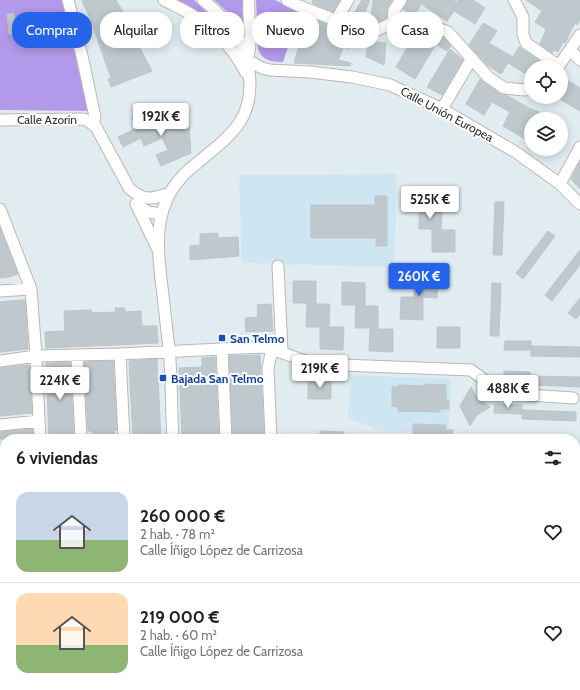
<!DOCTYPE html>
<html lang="es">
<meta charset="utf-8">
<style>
body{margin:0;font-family:Cabin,sans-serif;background:#f6f6f6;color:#222;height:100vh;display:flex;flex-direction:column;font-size:15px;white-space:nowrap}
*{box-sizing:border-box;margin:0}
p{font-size:13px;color:#767676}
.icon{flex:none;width:22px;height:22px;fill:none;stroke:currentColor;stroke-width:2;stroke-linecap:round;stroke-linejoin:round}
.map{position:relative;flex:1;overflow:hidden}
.details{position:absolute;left:0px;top:434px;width:580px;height:256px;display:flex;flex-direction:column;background:#fff;border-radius:16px 16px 0 0;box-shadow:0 2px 10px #0003}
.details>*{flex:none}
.guide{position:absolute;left:12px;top:12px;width:556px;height:36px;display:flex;gap:8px}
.buttons{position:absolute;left:524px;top:60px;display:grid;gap:8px}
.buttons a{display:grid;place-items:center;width:44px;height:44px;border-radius:50%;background:#fff;box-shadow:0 2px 10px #0003;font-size:20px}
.price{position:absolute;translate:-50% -34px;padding:0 9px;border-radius:4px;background:#fff;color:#222;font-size:13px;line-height:26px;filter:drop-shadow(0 1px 2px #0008)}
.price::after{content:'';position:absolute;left:50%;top:24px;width:12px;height:9px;margin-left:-6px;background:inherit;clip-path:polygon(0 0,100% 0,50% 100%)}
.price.current{background:#2563eb;color:#fff}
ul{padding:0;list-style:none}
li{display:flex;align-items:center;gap:12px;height:100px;padding:0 16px}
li+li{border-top:1px solid #e0e0e0}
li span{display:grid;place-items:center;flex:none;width:112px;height:80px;border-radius:12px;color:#555}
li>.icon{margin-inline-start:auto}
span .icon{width:48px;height:48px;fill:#fffc;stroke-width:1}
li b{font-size:17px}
h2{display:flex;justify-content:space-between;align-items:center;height:48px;padding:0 16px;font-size:17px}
.pill{padding:0 14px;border-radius:16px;background:#fff;box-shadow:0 2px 10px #0003;font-size:14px;line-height:36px}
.pill.current{background:#2563eb;color:#fff}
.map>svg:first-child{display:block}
.education{fill:#cee6f2}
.green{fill:#b399ea}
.pitch{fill:#9c94f2}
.building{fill:#bfc8cc;stroke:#b9c6cc}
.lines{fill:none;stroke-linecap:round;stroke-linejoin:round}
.minor-casing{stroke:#beb6b0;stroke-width:13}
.minor{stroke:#fff;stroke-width:11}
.transit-dot{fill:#1a4fb4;stroke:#fff;stroke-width:1.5}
.labels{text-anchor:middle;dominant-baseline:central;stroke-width:4;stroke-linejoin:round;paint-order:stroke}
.street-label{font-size:12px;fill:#2e2e2e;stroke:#fff}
.transit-label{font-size:12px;font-weight:bold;fill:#164399;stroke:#fff;text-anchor:start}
</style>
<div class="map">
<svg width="580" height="690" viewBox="0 0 580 690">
<rect width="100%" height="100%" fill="#e0ecf0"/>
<path class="education" d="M397 174 394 267 242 263 239 175Z
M351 375 451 379 449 430 413 431 379 430 348 418Z
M580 625V690H558L548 685H575V632Z
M5 645V685H86L72 690H0V647Z
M388 685H476L472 690H400Z"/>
<path class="green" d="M0 0H65L89 111 0 110Z
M177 0H194L227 32 225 34 194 10Z
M214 0H245L244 32 231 15Z
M256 0H275L300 12 283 62C271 62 263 61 258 49Z"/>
<path class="pitch" d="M5 683V685H60L63 690H0V686Z"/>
<path class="building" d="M86 0H116L133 29H130L152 71 111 87 108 79 111 78 91 21 82 1Z
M313 0H340L333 12 312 3Z
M362 0H370L361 22 351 18Z
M373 0H392L387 9 386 18 376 23H370Z
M408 0H453L457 2 458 0H473L485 8 475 24 454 11 447 21 421 4 416 13 411 14 403 9Z
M526 0H580V20L577 25 575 23 565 43 563 42 558 52 554 50 552 53 540 44 546 29 535 22 542 11Z
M14 13 16 34H9L7 14Z
M308 17 355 35 349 49 344 46 338 60 351 63 350 66 294 63Z
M483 23 497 31 489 43 513 57 519 47 544 64 543 67H531V77L508 63 501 74 487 65 469 45Z
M418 29 444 38 451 46 447 51 436 44 415 79 396 67Z
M368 41 386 43 384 65 366 57Z
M450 49 463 60 442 95 427 87Z
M480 79 500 94 506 95 529 108 539 112 535 119H531V127L525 139 503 126 510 112 492 102 484 115 466 104Z
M567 80 580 88V111L561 100V90Z
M142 113 146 122 170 113 173 122 178 120 182 130 189 127 191 153 161 166 156 155 168 150 162 138 144 146 141 138 123 147 118 137 137 128 132 117Z
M580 162V189L571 179Z
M405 187H428L427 211H442L441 230H455V252H432V229H419V210H405Z
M375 196H387V246H376V238H311V205H375Z
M495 202H504L502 255H493Z
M0 228 18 274 9 277 0 278Z
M548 231 555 236 523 279 516 273Z
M218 233V238L238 237 239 256 190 260V246L200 245V234Z
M580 250V265L552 301 545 295Z
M415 274 438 275 437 298 423 297V320L400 319 401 297H414Z
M293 281H316V304H330L329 327H344L343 350 320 349V327H306L307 303H293Z
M342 282 365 283V306H378V329H393V352L369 351 370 328H355L356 305H342Z
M492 283H501L499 336H490Z
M580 298V314L576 319 568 313Z
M21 300H25L28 349 0 352V302Z
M271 304 273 331 246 332 245 318 258 317 257 305Z
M115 308H125V312L141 311 142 326H157L158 343 46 348 45 332 65 331 64 311 91 310 92 313 116 312Z
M437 327H460V348H437Z
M505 341H531V350H504Z
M531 346 580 347V357L531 356Z
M260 355 264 439H233L229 356Z
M215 357 219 439H182L179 368 202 367V358Z
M157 359 161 439H133L129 361Z
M113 361 117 430H114L115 439H92V431H88L84 362Z
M70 362 74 439H49L46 363Z
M29 365 32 413 0 416V368Z
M504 371 530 372 531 382 504 381Z
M531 376 580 377V387L531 385Z
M308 379H331V399H308Z
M425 384 446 385V401H449V409H440V412L398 411V407L392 406V387H399V385L425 386Z
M471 387 478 399 490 407 477 415 470 426 460 406Z
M495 404 522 405V414L494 413Z
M522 410 576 412V421L522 419Z
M413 424 446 425V430H453L452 439H413Z
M32 429 33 439H0V432Z
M320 431 344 432 343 439H320Z"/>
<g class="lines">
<g class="minor-casing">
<path id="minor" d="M68 0 82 56 95 117 93 124
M164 0C175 6 187 11 197 18 217 32 235 51 246 73
M287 0 299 6 361 30H378L393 22 418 20 448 32 488 77 504 88 525 90 531 87
M514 0 523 17V34L526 43 559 66
M336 20 348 0
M393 22 394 10 401 0
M570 50 580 60
M247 59C254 40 247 20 249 0
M247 60 262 68 270 70 310 72 352 77 390 85 442 109 517 153 560 184 580 204
M558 67 580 35
M442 109 472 58
M0 120 84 119 88 121 96 127 129 188C144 202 153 199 170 193
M560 184 580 147
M136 204 157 248
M136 204 148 212 161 214
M0 209 31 289 36 356 40 439
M278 266 282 352
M0 291 31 289
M222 349 226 439
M120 354 124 439
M77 356 81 439
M0 361 36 356 120 354 262 347C281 350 297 360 316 364L471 370 501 393 573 398
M0 425 39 421
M173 439C171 409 172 378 169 348 166 325 164 302 161 279 159 260 157 241 160 222 163 206 169 191 180 179 186 171 195 165 202 159 234 133 255 116 249 71 244 36 229 22 203 0
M271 439 268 368 272 349
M0 491 5 490
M0 563 5 562
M575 570 577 560 580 555
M575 583 580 577
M0 643 5 641
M185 685V690
M239 685 243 690
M360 685 375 690
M92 690 116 685
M500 690 504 685"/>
</g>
<use href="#minor" class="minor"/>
</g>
<g class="transit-dot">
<rect x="218" y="334" width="8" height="8" rx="2"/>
<rect x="159" y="374" width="8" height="8" rx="2"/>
</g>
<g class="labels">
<g class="street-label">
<text transform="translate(447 114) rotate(28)">Calle Unión Europea</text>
<text x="47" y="119">Calle Azorín</text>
</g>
<g class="transit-label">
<text x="230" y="338">San Telmo</text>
<text x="171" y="378">Bajada San Telmo</text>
</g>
</g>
</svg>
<div class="buttons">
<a><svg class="icon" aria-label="locate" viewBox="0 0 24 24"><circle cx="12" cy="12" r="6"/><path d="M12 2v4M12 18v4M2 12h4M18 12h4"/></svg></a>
<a><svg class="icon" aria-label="layers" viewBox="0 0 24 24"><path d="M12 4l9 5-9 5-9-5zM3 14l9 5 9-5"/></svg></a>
</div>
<b class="price" style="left:161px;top:137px">192K €</b>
<b class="price" style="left:430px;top:220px">525K €</b>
<b class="price current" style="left:419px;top:297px">260K €</b>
<b class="price" style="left:320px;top:389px">219K €</b>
<b class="price" style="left:60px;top:401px">224K €</b>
<b class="price" style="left:508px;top:409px">488K €</b>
<div class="guide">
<a class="pill current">Comprar</a>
<a class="pill">Alquilar</a>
<a class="pill">Filtros</a>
<a class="pill">Nuevo</a>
<a class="pill">Piso</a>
<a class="pill">Casa</a>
</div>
<section class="details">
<h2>6 viviendas<svg class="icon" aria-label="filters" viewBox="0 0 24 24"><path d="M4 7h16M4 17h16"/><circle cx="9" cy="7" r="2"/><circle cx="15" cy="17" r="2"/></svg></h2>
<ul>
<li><span style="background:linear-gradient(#c9d6e8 60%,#8fb573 0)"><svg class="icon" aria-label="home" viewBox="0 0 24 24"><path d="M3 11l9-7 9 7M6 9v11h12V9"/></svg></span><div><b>260 000 €</b><p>2 hab. · 78 m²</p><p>Calle Íñigo López de Carrizosa</p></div><svg class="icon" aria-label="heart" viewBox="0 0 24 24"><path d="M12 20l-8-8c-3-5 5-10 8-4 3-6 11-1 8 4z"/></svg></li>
<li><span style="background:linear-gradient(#ffd9b3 65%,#8fb573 0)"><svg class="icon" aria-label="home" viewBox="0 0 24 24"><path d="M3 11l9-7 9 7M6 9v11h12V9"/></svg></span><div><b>219 000 €</b><p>2 hab. · 60 m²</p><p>Calle Íñigo López de Carrizosa</p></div><svg class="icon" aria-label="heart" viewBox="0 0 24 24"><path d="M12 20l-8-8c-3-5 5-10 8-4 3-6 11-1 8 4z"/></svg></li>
</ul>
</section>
</div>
